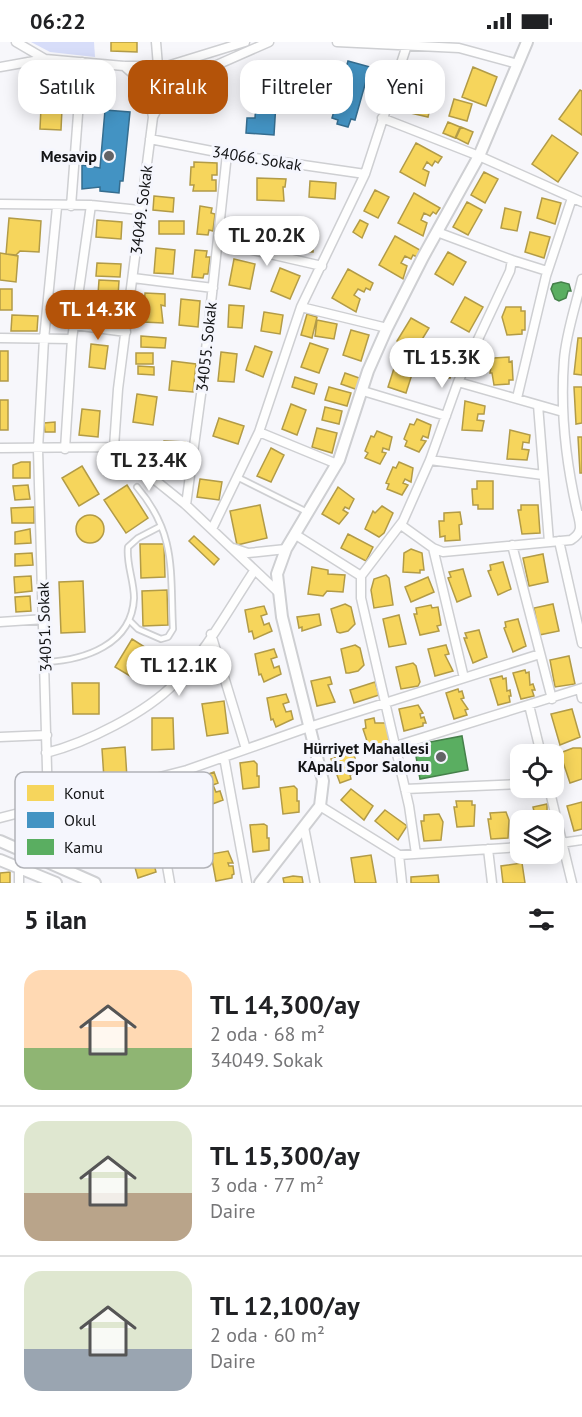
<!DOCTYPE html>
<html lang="tr">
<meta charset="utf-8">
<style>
body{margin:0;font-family:"PT Sans",sans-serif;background:#f6f6f6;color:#202124;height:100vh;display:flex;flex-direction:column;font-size:22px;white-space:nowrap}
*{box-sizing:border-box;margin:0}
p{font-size:20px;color:#757577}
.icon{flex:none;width:33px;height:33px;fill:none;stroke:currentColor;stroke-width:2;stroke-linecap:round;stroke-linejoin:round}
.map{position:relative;height:841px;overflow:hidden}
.drawer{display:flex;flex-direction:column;background:#fff;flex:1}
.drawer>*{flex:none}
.hud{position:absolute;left:18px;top:18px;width:546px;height:54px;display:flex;gap:12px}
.tools{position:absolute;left:510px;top:702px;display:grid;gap:12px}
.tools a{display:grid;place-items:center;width:54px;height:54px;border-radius:12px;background:#fff;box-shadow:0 3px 15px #0003;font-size:30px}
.price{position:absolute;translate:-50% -51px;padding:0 14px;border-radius:21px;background:#fff;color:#222;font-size:20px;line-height:39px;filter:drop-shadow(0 2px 3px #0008)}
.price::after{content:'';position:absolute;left:50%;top:36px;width:18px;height:14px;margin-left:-9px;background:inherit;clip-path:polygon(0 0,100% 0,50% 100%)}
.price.selected{background:#b45309;color:#fff}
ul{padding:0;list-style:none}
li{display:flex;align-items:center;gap:18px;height:150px;padding:0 24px}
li+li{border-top:2px solid #e0e0e0}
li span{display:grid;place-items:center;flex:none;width:168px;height:120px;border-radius:18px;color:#555}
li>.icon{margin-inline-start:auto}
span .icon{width:72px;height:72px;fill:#fffc;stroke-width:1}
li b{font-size:26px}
h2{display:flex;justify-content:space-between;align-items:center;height:72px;padding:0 24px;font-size:26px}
.chip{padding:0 21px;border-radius:18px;background:#fff;box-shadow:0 3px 15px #0003;font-size:21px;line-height:54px}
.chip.selected{background:#b45309;color:#fff}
.status{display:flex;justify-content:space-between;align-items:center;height:42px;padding:0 30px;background:#fff;direction:ltr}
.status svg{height:16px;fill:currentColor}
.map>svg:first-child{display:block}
.green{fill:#d7ddf9}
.homes{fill:#f6d55c;stroke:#b29b47;stroke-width:1.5}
.schools{fill:#4393c3;stroke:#356d8f;stroke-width:1.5}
.public{fill:#5aae61;stroke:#45804a;stroke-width:1.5}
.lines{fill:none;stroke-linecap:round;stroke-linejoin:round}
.service-casing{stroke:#cecfd2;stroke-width:8}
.minor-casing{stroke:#cecfd2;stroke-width:11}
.tertiary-casing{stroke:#cecfd2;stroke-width:14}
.service{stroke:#fefefe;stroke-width:4.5}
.minor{stroke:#fefefe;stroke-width:8}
.tertiary{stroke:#fefefe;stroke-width:10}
.poi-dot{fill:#636366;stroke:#f5f6fd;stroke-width:2}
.labels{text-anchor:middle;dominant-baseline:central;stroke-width:6;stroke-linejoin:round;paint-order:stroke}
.poi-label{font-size:16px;font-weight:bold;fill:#131416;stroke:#f5f6fd;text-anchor:end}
.street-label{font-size:16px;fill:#131416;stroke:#f5f6fd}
.key{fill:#f5f6fd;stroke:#b1b2b8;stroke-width:1.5}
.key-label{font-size:16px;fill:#131416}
</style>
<div class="status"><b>06:22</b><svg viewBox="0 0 49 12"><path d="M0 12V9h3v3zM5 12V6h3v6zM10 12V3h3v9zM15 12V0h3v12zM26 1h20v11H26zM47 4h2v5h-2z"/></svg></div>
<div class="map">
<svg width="582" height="841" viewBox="0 0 582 841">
<rect width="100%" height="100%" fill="#f7f7fb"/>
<path class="green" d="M31 0H94L95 15 50 10Z"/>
<path class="homes" d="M111 0H137V10L111 9Z
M473 25 497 35 486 64 462 55Z
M43 36 64 37 63 59 42 58Z
M414 39 435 45 428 75 406 70Z
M580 48 582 49V93L559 77Z
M454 57 472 62 467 79 449 74Z
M41 65 62 67 61 88 40 87Z
M448 80 460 85 455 96 443 91Z
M461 85 473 90 468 102 456 96Z
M552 93 578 111 558 140 532 122Z
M416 101 442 115 438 121 435 119 432 124 427 120 423 127 429 130 425 144 400 130Z
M194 120 217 121V133H212V138H216V149H193L194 143H190L191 125H194Z
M484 130 498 137 485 161 471 153Z
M257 136 286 137 285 145H283L284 159 257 158Z
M310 139 336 141 335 157 309 155Z
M375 148 389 155 378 176 364 169Z
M414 151 440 166 436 172 433 170 430 174 424 171 421 178 427 181 423 194 398 181Z
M154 154 174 156 173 170 153 168Z
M542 156 561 161 555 182 537 176Z
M467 160 482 168 468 193 453 185Z
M200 164 212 166 211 171 215 172 213 189 209 188 208 193 197 192Z
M505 166 521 170 517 189 501 186Z
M9 176 41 179 39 210 20 209 16 213 6 212Z
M97 178 122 180 121 197 96 195Z
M360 178 368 182 362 196 353 190Z
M159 179H184V192H159Z
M280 179 295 180 293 207 277 206Z
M236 184 265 187 264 203 234 200Z
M297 184H314L313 210 294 209Z
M530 190 550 195 544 216 525 210Z
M395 194 420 208 417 215 413 213 411 217 405 214 401 221 407 224 403 237 379 223Z
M156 206 175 208 173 232 154 231Z
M195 208 207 209 206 215H210L208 232H204L203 236 192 235Z
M448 210 466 220 453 243 435 232Z
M0 211 18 214 16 240 0 238Z
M234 217 255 222 250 247 229 243Z
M97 221 121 222 120 235 96 234Z
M280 226 300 234 290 257 271 249Z
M348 227 373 241 370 248 366 246 364 250 358 247 354 253 360 257 356 270 332 256Z
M99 238 119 239 118 254 98 252Z
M0 247H12V268H0Z
M145 251 165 252V264L161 263 163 281 143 280Z
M465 255 483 265 469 290 451 280Z
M181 257 200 259 198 285 179 283Z
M94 259 115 261 113 283 92 281Z
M229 263 244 264 242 286 228 285Z
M506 265H521V269H525V288H522V292L507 293 502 275Z
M264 270 283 273 280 292 261 289Z
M307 272 317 275 312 296 301 293Z
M12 273 38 274 37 289H11Z
M411 276 429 286 415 309 397 299Z
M317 278 337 282 334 297 315 294Z
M351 288 369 293 361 319 343 313Z
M141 294 166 296 165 306 141 305Z
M578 296H582V333L574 332Z
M310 301 328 307 319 331 301 325Z
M91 302 108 304 105 327 89 325Z
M447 303 459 307 450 336 438 333Z
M255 304 272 310 263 335 246 328Z
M0 309H8V339H0Z
M221 310 237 312 234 340 218 339Z
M136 311H153V322H136Z
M509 315V320L512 319 513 338H509V342L494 343 492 331H490L492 319 494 316Z
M397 317 415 323 406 351 388 345Z
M172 319 196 322 193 350 169 348Z
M138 324 154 325V333L138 332Z
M345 331 362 337 358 348 341 342Z
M295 335 317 342 314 352 292 345Z
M329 345 351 351 347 364 325 358Z
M574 345H582V381L576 382Z
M137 352 157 355 153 383 133 380Z
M0 358H8V388H0Z
M465 359 485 364 484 372H478L477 378 484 379 482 389 462 388Z
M291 362 306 368 297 393 282 387Z
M325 365 342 369 339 382 322 378Z
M82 367 100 369 98 395 79 393Z
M219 376 244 384 238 402 213 394Z
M417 377 431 383 428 396 423 394 421 398 426 399 419 410 405 404 407 399 404 397 410 382 414 383Z
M55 380V390H45L44 381Z
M317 386 337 391 332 411 312 405Z
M510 388 530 393 529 401 523 400 522 407 529 408 527 418 507 417Z
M377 389 392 395 389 408 383 406 382 410 386 411 380 422 365 416 368 411 365 409 371 394 374 395Z
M578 395H582V431H580Z
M164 399 185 400 184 427 162 425Z
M271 406 284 413 271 440 257 434Z
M21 420H30V436H13V423Z
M399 420 413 426 411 440 405 437 403 441 408 443 402 453 387 447 389 442 386 441 393 425 396 426Z
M82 424 99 452 79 464 62 436Z
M200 437 222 440 219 458 197 455Z
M477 439H493V467H478V463H473L472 447H477Z
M28 443 30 457 15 458 13 444Z
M127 443 148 476 126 491 104 458Z
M338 445 354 457 349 467 345 465 343 468 348 471 339 482 322 472Z
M260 463 267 496 237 503 230 469Z
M521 463H538L540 491 522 492 518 468H521Z
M382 464 393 471 384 491 379 495 365 487 373 469 375 471Z
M34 465V481H12L11 466Z
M460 470 462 482 459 483 460 498 445 499V494L440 495 439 479H444V471Z
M76 487a14 14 0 1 1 28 0a14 14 0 1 1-28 0Z
M30 487 31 501 15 502V490Z
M348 492 373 505 366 519 341 506Z
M194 494 219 517 214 523 189 499Z
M140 502H164L165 535 141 536Z
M411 507 422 511 424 528H420V531L403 530 404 511Z
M32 511 33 523 15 524V512Z
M543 512 548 540 529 544 523 516Z
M503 520 511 547 498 553 488 529 491 528 490 523Z
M312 525 328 528V532L345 533 343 550 327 549 323 554 308 552Z
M463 527 471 554 457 560 448 536 451 535 449 530Z
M386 533 389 536 393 563 374 566 371 548 374 537Z
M31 534 32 549 15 551 14 535Z
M428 535 434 550 411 560 405 545Z
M83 539 85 590 61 591 59 540Z
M167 548 168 583 143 584 142 549Z
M30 554 31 569 16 570 15 555Z
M345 562 351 565 355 582 348 589 340 591 337 590 331 567Z
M553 562 559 589 539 593 534 566Z
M431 563 432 566 438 565 441 583 437 584 439 589 420 593 414 572H417L416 566Z
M264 564 267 572 261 574 264 583 269 581 272 589 254 597 252 589 249 590 245 568Z
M319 572 321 583 302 589V585L299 586 297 575Z
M399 573 406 602 389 605 383 577Z
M518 577 526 604 513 610 504 586 506 585 505 580Z
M479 588 487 615 473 621 464 596H467L465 591Z
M132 597 151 609 135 637 115 625Z
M355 603 360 606 364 623 358 629 349 631H346L341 607Z
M446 603 449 612 445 613 453 629 435 634 428 607Z
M274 607 277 615 271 617 274 626 279 624 281 632 264 640 261 632 259 633 255 612Z
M569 614 575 642 555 645 550 618Z
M413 621 416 624 420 640 418 644 401 647 396 625Z
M525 628 526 631 529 630 530 643 533 642 535 648H532L534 654 521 657 513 631Z
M502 634 503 637 506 636 507 649 510 648 511 654H509L510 660 498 663 490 637Z
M330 635 332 642 328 643 335 660 317 664 311 639Z
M375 640 379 653 354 661 350 648Z
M72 641H99V672H73Z
M458 647 459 650 462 649 464 656 461 657 468 667 465 668 467 673 454 677 446 651Z
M286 652 289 660 283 662 286 670 291 669 293 677 276 685 273 677 271 678 267 656Z
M224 659 228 691 207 694 202 662Z
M418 663 423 671 420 672 421 676 424 675 426 681H423V684L404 689 399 667Z
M572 667 580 695 560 703 551 672Z
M152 676H173L174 707 152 708Z
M374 676 375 681H386L389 696 388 700 381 702 382 706 371 711 363 687 366 686 365 678Z
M125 705 127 736 104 737 102 707Z
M573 706H581L582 708V737L570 741 560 711Z
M343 707 344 711H354L357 727 356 731 350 733 351 737 340 741 331 717 335 716 333 709Z
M254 719 257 722V734H259V745L243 747 240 721Z
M214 730 218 741 213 743 216 750 220 749 223 758 202 766 192 738Z
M294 744 297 747V759H299V770L283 772 280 746Z
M351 747 373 764 364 778 341 758Z
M456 759H472V763H475L474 784 457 785 454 765H457Z
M582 760V787L574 789 567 764Z
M547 762V778H536L533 765Z
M385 768 407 784 398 798 375 779Z
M506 770 509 778 508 796 491 797 488 777H491L490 771Z
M439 772 443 780 441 798 424 799 421 779H424V773Z
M264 782 267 784V796H269V808L253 810 250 783Z
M150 806 156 830 138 836 131 811Z
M228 809 233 821H228L229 824H233L234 832 232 833V836L216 839 211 812Z
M371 813 376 841H355L351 816Z
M522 821 525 841H503L501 824Z
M10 830V841H0V831Z
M438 833 439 841H411V835Z
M293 834 302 835 303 841H284L283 836Z"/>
<path class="schools" d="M348 19 370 25 355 78 351 77 348 85 337 82 338 78 332 76Z
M252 27 278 29 274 93 246 91 247 76H255L257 44 251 43Z
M105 68 130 70 123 139H120L119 151 100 149V145L82 147V123L100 126Z"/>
<path class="public" d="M561 240 569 242 571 249H568L566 256 559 259 555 257 551 247 553 242Z
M462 694 468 728 420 737 414 703Z"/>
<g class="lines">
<g class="service-casing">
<path id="service" d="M237 435 307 470
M129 578 138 587 161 597 168 595 173 587C170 530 177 492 137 445
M46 620C84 618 132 603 134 556 134 538 126 522 128 505L138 496 161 484"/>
</g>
<g class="minor-casing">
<path id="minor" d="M16 0 45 17
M156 0 158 24
M337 0 459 6 518 22
M124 24 147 44H169L269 0
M0 25 45 17 124 24H167L245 0
M153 75 169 44 167 24
M382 76 479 114 582 160
M150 97 227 112 365 132
M0 162 91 163 139 168
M71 164 82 20
M218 200 322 224
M512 218 547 229
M133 236 213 246
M301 265 387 286
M74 283 126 290
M0 296 72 297
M458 340 563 370
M363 349 446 374
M517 356 546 234 572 156
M538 363 549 500
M259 390 337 422
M114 405 118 347 153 75 147 44 148 24
M0 406 114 405 186 463 277 549
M65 407 72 297 91 163
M430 418 543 433
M186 463 202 345 227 112
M578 473C566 422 560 370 564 318 566 291 576 263 582 237
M401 483 433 506 443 510 571 498C582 491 581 485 578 473H582
M212 487 259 390 301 265 365 132 407 3
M296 493 361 534V556L409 764 416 812
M559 499 582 601
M512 503 552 657
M233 506 248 511 286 507
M433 506 464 636
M361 534 403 479 430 418 458 340 510 229 512 218 437 190
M0 580 45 577
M211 592 246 707
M580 647 582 656
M529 663 541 712
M0 695 47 693
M396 704 582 646
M46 711C86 701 146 671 175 641 205 611 230 565 254 529
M224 715 247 841
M152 738 170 841
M549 746 572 841
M405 747 520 742
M48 762 38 407 44 297 57 165
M320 764 399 813 520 805
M0 776 187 728 309 685 540 612
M304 785 315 841
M554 802 582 798
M488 807 492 841
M399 813 402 841
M19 841V825"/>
</g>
<g class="tertiary-casing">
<path id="tertiary" d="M0 799 95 841
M0 818 56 841
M260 841 320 764 323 739 282 575 277 532 286 507 339 418 368 329 387 286 423 215 479 114 527 0"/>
</g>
<use href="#service" class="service"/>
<use href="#minor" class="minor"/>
<use href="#tertiary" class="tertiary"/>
</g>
<g class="poi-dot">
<circle cx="109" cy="114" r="6"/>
<circle cx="441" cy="715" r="6"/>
</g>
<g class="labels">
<g class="poi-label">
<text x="97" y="114">Mesavip</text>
<text x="429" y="706">Hürriyet Mahallesi<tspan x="429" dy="18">KApalı Spor Salonu</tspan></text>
</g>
<g class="street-label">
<text transform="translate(257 116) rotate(9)">34066. Sokak</text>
<text transform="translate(141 168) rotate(-83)">34049. Sokak</text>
<text transform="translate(206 305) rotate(-84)">34055. Sokak</text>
<text transform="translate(44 585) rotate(-92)">34051. Sokak</text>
</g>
</g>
<rect x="15" y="730" width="198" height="96" rx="9" class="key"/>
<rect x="27" y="743" width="27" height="16" fill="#f6d55c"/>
<rect x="27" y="770" width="27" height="16" fill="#4393c3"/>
<rect x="27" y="797" width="27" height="16" fill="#5aae61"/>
<g class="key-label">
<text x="64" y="757">Konut</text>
<text x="64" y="784">Okul</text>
<text x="64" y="811">Kamu</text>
</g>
</svg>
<div class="tools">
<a><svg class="icon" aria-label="locate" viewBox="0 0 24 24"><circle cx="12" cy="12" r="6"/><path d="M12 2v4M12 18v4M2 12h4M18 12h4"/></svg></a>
<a><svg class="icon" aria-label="layers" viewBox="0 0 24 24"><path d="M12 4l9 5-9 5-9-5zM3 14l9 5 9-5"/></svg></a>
</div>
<b class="price" style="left:267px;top:225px">TL 20.2K</b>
<b class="price selected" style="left:98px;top:299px">TL 14.3K</b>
<b class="price" style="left:442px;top:347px">TL 15.3K</b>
<b class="price" style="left:149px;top:450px">TL 23.4K</b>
<b class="price" style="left:179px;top:655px">TL 12.1K</b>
<div class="hud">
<a class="chip">Satılık</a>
<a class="chip selected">Kiralık</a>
<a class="chip">Filtreler</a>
<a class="chip">Yeni</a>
</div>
</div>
<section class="drawer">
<h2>5 ilan<svg class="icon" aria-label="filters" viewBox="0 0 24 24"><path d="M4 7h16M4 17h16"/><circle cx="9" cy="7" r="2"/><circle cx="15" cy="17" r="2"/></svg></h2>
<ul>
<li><span style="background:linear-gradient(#ffd9b3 65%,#8fb573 0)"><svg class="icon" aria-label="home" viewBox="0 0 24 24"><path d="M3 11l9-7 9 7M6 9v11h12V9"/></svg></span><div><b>TL 14,300/ay</b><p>2 oda · 68 m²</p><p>34049. Sokak</p></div></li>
<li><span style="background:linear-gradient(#dfe7d0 60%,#b9a48a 0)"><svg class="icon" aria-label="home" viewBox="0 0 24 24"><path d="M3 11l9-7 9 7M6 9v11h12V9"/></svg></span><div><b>TL 15,300/ay</b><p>3 oda · 77 m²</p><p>Daire</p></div></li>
<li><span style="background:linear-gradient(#dfe7d0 65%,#9aa5b1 0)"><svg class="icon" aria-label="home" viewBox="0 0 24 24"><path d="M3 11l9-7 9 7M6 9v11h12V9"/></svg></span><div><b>TL 12,100/ay</b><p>2 oda · 60 m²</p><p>Daire</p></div></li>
</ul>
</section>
